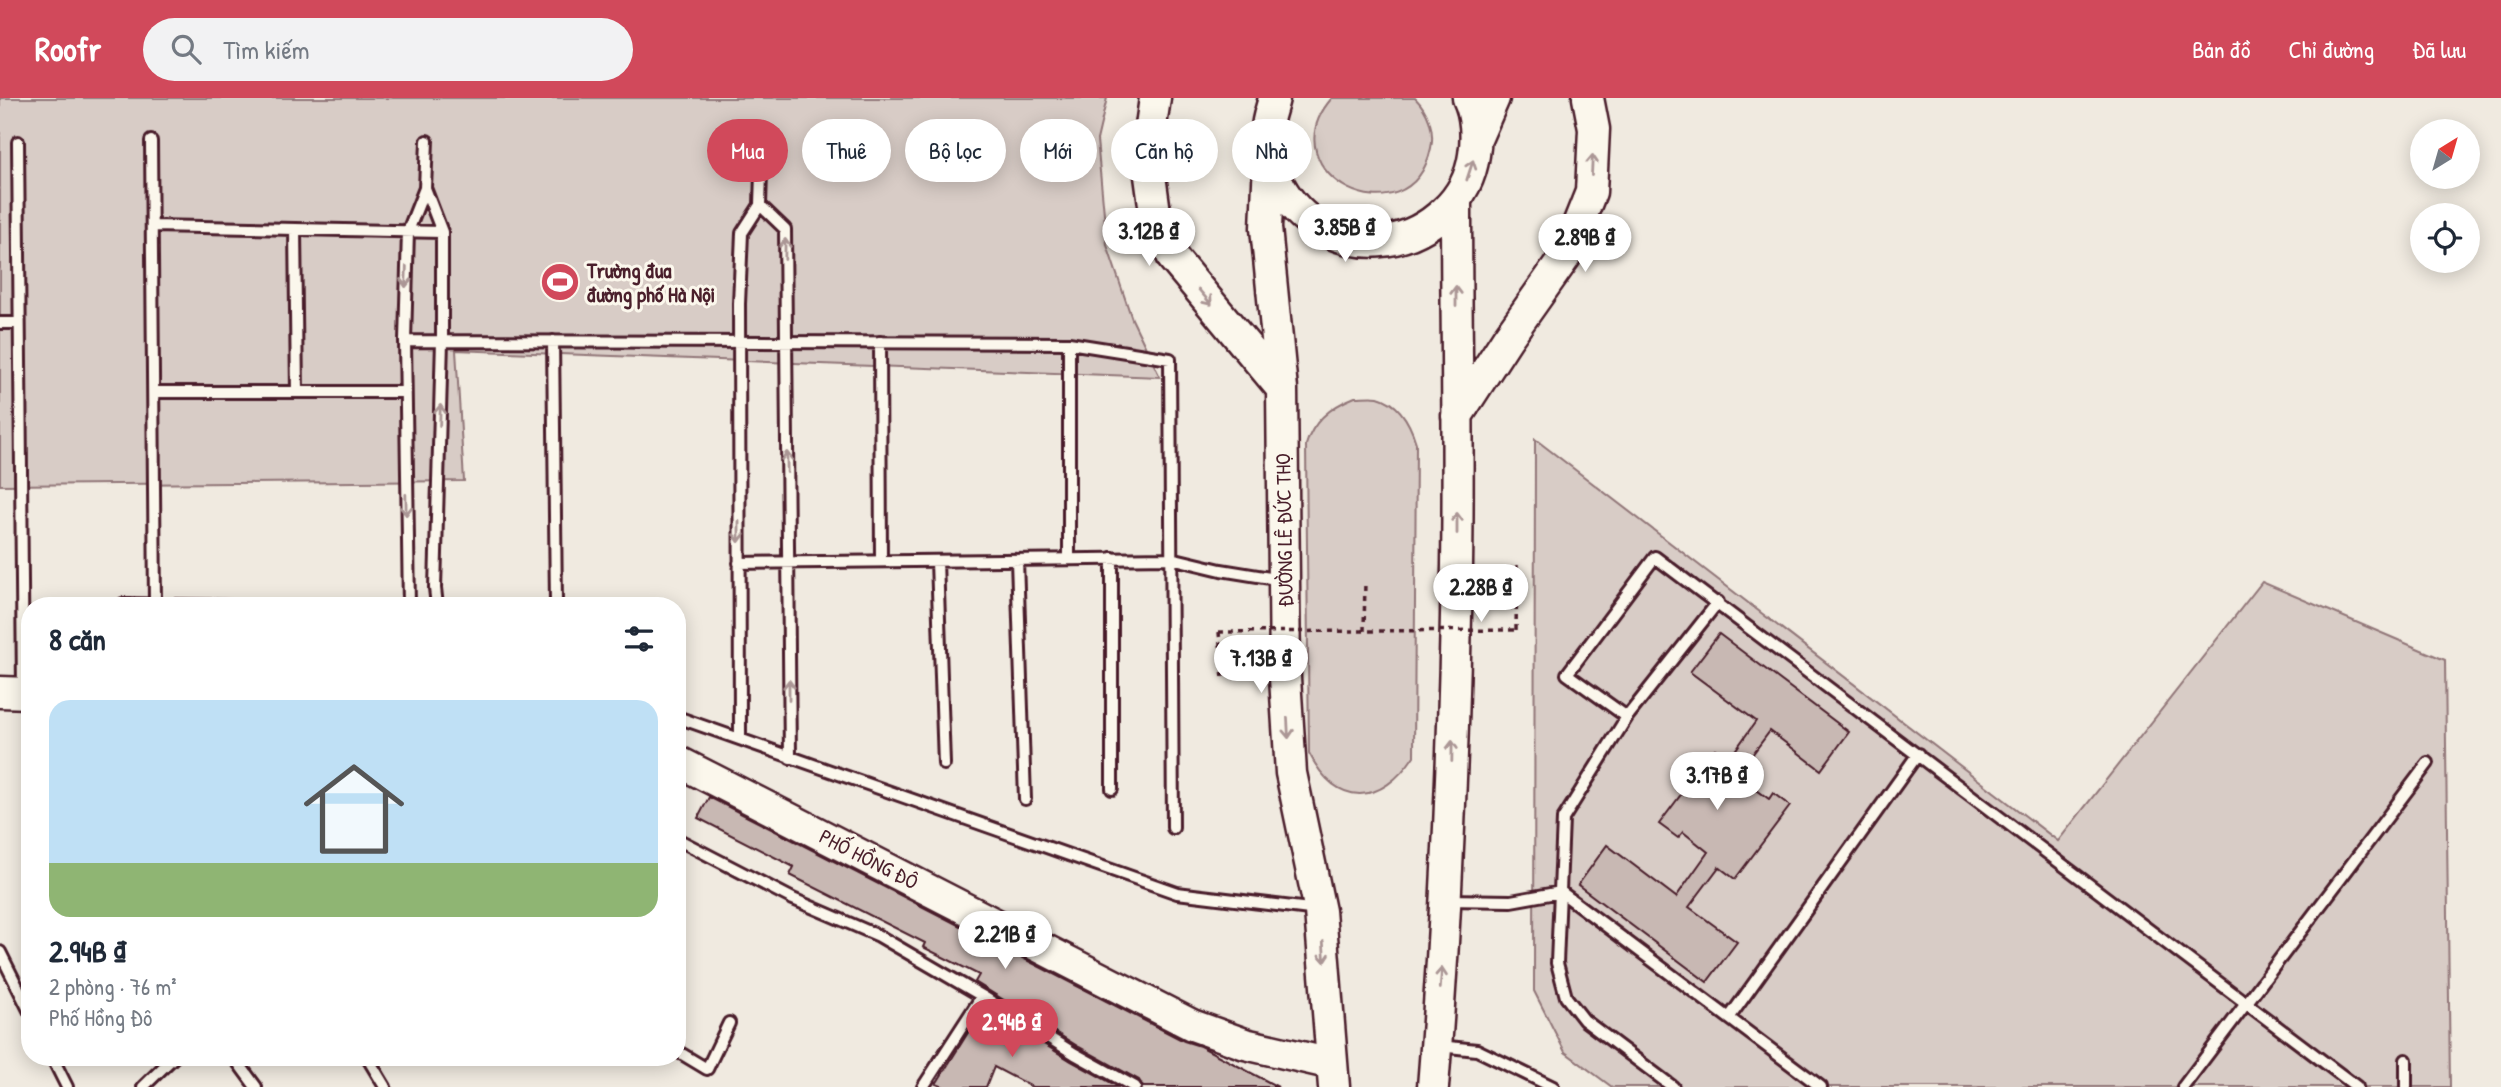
<!DOCTYPE html>
<html lang="vi">
<meta charset="utf-8">
<style>
body{margin:0;font-family:"Patrick Hand",sans-serif;background:#f2f2f3;color:#1f2937;height:100vh;display:flex;flex-direction:column;font-size:26px;white-space:nowrap}
*{box-sizing:border-box;margin:0}
p{font-size:23px;color:#747a83}
.icon{flex:none;width:38px;height:38px;fill:none;stroke:currentColor;stroke-width:2;stroke-linecap:round;stroke-linejoin:round}
.map{position:relative;flex:1;overflow:hidden}
.panel{position:absolute;left:21px;top:499px;width:665px;height:469px;display:flex;flex-direction:column;background:#fff;border-radius:28px;box-shadow:0 4px 18px #0003}
.panel>*{flex:none}
.top-card{position:absolute;left:707px;top:21px;width:665px;height:63px;display:flex;gap:14px}
.needle{width:46px;rotate:37deg}
.buttons{position:absolute;left:2410px;top:21px;display:grid;gap:14px}
.buttons a{display:grid;place-items:center;width:70px;height:70px;border-radius:50%;background:#fff;box-shadow:0 4px 18px #0003;font-size:35px}
.price{position:absolute;translate:-50% -60px;padding:0 16px;border-radius:24px;background:#fff;color:#222;font-size:23px;line-height:46px;filter:drop-shadow(0 2px 4px #0008)}
.price::after{content:'';position:absolute;left:50%;top:42px;width:21px;height:16px;margin-left:-10px;background:inherit;clip-path:polygon(0 0,100% 0,50% 100%)}
.price.current{background:#d1495b;color:#fff}
ul{padding:0;list-style:none}
li{display:grid;align-content:center;gap:14px;height:371px;padding:0 28px}
li+li{border-top:2px solid #e0e1e3}
li span{display:grid;place-items:center;height:217px;border-radius:21px;color:#555}
li>.icon{margin-inline-start:auto}
span .icon{width:126px;height:126px;fill:#fffc;stroke-width:1}
li b{font-size:30px}
h2{display:flex;justify-content:space-between;align-items:center;height:84px;padding:0 28px;font-size:30px}
.chip{padding:0 24px;border-radius:32px;background:#fff;box-shadow:0 4px 18px #0003;font-size:24px;line-height:63px}
.chip.current{background:#d1495b;color:#fff}
header{display:flex;align-items:center;gap:42px;box-sizing:border-box;height:98px;padding:0 35px;background:#d1495b;color:#fff}
header strong{font-size:33px}
nav{display:flex;gap:38px;margin-inline-start:auto;font-size:24px}
.search{width:490px;height:63px;background:#f2f2f3;display:flex;align-items:center;gap:18px;box-sizing:border-box;padding:0 24px;border-radius:38px;color:#747a83;font-size:26px}
.map>svg:first-child{display:block}
.green{fill:#d8ccc6;stroke:#917678;stroke-width:2}
.building{fill:#c8b8b3;stroke:#4a1f2b;stroke-width:2}
.lines{fill:none;stroke-linecap:round;stroke-linejoin:round}
.lane-casing{stroke:#4a1f2b;stroke-width:16}
.secondary-casing{stroke:#4a1f2b;stroke-width:35}
.path{stroke:#4a1f2b;stroke-width:3.5;stroke-dasharray:5 5;stroke-linecap:butt}
.lane{stroke:#fbf7ec;stroke-width:10}
.secondary{stroke:#fbf7ec;stroke-width:30}
.path-bridge{stroke:#4a1f2b;stroke-width:3.5;stroke-dasharray:5 5;stroke-linecap:butt}
.oneway{stroke:#ab9695}
.labels{text-anchor:middle;dominant-baseline:central;stroke-width:6;stroke-linejoin:round;paint-order:stroke}
.poi-label{font-size:21px;font-weight:bold;fill:#4a1f2b;stroke:#fbf7ec;text-anchor:start}
.street-label{font-size:21px;fill:#4a1f2b;stroke:#fbf7ec}
</style>
<header>
<strong>Roofr</strong>
<div class="search"><svg class="icon" aria-label="search" viewBox="0 0 24 24"><circle cx="10" cy="10" r="6"/><path d="M15 15l6 6"/></svg>Tìm kiếm</div>
<nav><a>Bản đồ</a><a>Chỉ đường</a><a>Đã lưu</a></nav>
</header>
<div class="map">
<svg width="2501" height="989" viewBox="0 0 2501 989">
<rect width="100%" height="100%" fill="#f0eae0"/>
<filter id="ink" filterUnits="userSpaceOnUse"><feTurbulence type="fractalNoise" baseFrequency=".0143" numOctaves="2"/><feDisplacementMap in="SourceGraphic" scale="14" xChannelSelector="R" yChannelSelector="G"/><feConvolveMatrix kernelMatrix="1 2 1 2 8 2 1 2 1" color-interpolation-filters="sRGB"/></filter>
<g filter="url(#ink)">
<path class="green" d="M0 0H1107L1097 42 1107 147 1132 221 1160 279 456 252 464 383 0 387Z
M1332 0H1415C1428 13 1435 32 1431 50 1410 148 1265 77 1332 0Z
M1355 299C1362 299 1372 298 1378 299 1400 305 1410 325 1416 345L1414 658C1381 708 1337 710 1309 655L1306 347C1313 322 1332 308 1355 299Z
M1535 341 2058 743 2262 484 2445 562 2450 989H1612L1565 954 1534 893Z"/>
<path class="building" d="M1719 536 1849 634 1821 672 1770 633 1737 677 1769 701 1773 695 1790 708 1735 781 1719 769 1689 809 1737 844 1707 884 1578 787 1607 747 1676 799 1708 754 1683 734 1678 740 1659 726 1715 651 1729 661 1756 623 1690 574Z
M709 699 1184 943 1200 948 1278 989H1143L1139 982 1079 949 975 884 979 877 923 849 925 845 790 777 794 769 698 720Z
M984 909 1071 963 1119 989H1032L994 969 986 989H944L936 986Z"/>
<g class="lines">
<g class="lane-casing">
<path id="lane" d="M151 43 155 506
M18 44 23 592
M425 90 442 134V243L435 490 437 508
M760 107 785 131 790 660
M152 128 442 134
M295 131 297 294
M0 225H19
M405 243 1069 245 1170 261 1173 730
M553 243 556 505
M880 244 881 463
M154 294H405
M1112 460V691
M1069 461V245
M1017 462 1025 701
M937 463 944 666
M739 465 1171 460 1221 472 1282 482
M123 506 232 508
M409 508 405 243 408 133 425 90 427 43
M677 619 1177 795 1318 812
M1627 619 1567 576 1655 459 2357 989
M740 641 739 206 742 135 760 107 762 42
M677 741 793 801 879 838 982 898 1075 956 1135 989
M1447 802 1511 803 1561 794 1821 989
M0 854 30 914
M1729 920 1918 656
M1439 948 1477 952 1553 989
M677 953 707 971 729 925
M52 959 67 989
M234 959 256 989
M367 959 385 989
M2406 962V989
M143 989 174 959
M923 989 982 898
M1673 989 1584 922 1566 899 1557 865 1563 721 1627 619 1718 504
M2183 989 2428 665"/>
</g>
<g class="secondary-casing">
<path id="secondary" d="M1155 0 1147 56 1155 114 1173 160 1282 291
M1274 0C1272 10 1267 21 1267 31 1264 128 1374 181 1445 113 1461 98 1471 79 1474 57 1477 39 1476 17 1468 0
M1477 39 1494 0
M1269 63 1266 130 1282 291 1285 580 1291 675 1320 813 1334 989
M1457 318 1507 241 1565 159 1591 94 1594 31 1588 0
M0 594 30 595
M677 663 1192 927 1245 946 1332 966
M1433 989C1447 815 1454 641 1457 467 1459 345 1456 224 1456 102"/>
</g>
<path class="path" d="M1516 532 1517 466
M1364 533 1365 483
M1219 534 1223 581"/>
<use href="#lane" class="lane"/>
<use href="#secondary" class="secondary"/>
<path class="path-bridge" d="M1219 534 1516 532"/>
</g>
<defs><path id="oneway-shaft" d="M-6 0H5M1.5-3L5.5 0L1.5 3" fill="none" stroke-width="1.6" stroke-linecap="round" stroke-linejoin="round" transform="scale(1.75)"/></defs>
<g class="oneway">
<use href="#oneway-shaft" transform="translate(1592 67) rotate(-87)"/>
<use href="#oneway-shaft" transform="translate(1470 72) rotate(-72)"/>
<use href="#oneway-shaft" transform="translate(785 151) rotate(-89)"/>
<use href="#oneway-shaft" transform="translate(406 179) rotate(92)"/>
<use href="#oneway-shaft" transform="translate(1456 198) rotate(-90)"/>
<use href="#oneway-shaft" transform="translate(1205 199) rotate(50)"/>
<use href="#oneway-shaft" transform="translate(440 317) rotate(-88)"/>
<use href="#oneway-shaft" transform="translate(787 364) rotate(-91)"/>
<use href="#oneway-shaft" transform="translate(406 407) rotate(89)"/>
<use href="#oneway-shaft" transform="translate(1457 425) rotate(-90)"/>
<use href="#oneway-shaft" transform="translate(739 434) rotate(90)"/>
<use href="#oneway-shaft" transform="translate(789 592) rotate(-90)"/>
<use href="#oneway-shaft" transform="translate(1288 630) rotate(87)"/>
<use href="#oneway-shaft" transform="translate(1452 653) rotate(-89)"/>
<use href="#oneway-shaft" transform="translate(1324 854) rotate(86)"/>
<use href="#oneway-shaft" transform="translate(1441 880) rotate(-86)"/>
</g>
</g>
<defs>
<g id="stadium-disc" transform="scale(2.0125)"><circle r="9.5" fill="#d1495b" stroke="#fbf7ec"/><path d="M0-5a6.5 5 0 1 0 0 10a6.5 5 0 1 0 0-10ZM-3.5-1.8h7v3.6h-7Z" fill="#fff"/></g>
</defs>
<g fill-rule="evenodd">
<use href="#stadium-disc" x="560" y="184"/>
</g>
<g class="labels">
<g class="poi-label">
<text x="587" y="172">Trường đua<tspan x="587" dy="24">đường phố Hà Nội</tspan></text>
</g>
<g class="street-label">
<text transform="translate(1284 432) rotate(-91)">ĐƯỜNG LÊ ĐỨC THỌ</text>
<text transform="translate(869 761) rotate(27)">PHỐ HỒNG ĐÔ</text>
</g>
</g>
</svg>
<div class="buttons">
<a><svg class="needle" viewBox="-14 -14 28 28"><path d="M0-13l5 13h-10z" fill="#e53935"/><path d="M0 13l5-13h-10z" fill="#747a83"/></svg></a>
<a><svg class="icon" aria-label="locate" viewBox="0 0 24 24"><circle cx="12" cy="12" r="6"/><path d="M12 2v4M12 18v4M2 12h4M18 12h4"/></svg></a>
</div>
<b class="price" style="left:1345px;top:166px">3.85B ₫</b>
<b class="price" style="left:1149px;top:170px">3.12B ₫</b>
<b class="price" style="left:1585px;top:176px">2.89B ₫</b>
<b class="price" style="left:1481px;top:526px">2.28B ₫</b>
<b class="price" style="left:1261px;top:597px">7.13B ₫</b>
<b class="price" style="left:1717px;top:714px">3.17B ₫</b>
<b class="price" style="left:1005px;top:873px">2.21B ₫</b>
<b class="price current" style="left:1012px;top:961px">2.94B ₫</b>
<div class="top-card">
<a class="chip current">Mua</a>
<a class="chip">Thuê</a>
<a class="chip">Bộ lọc</a>
<a class="chip">Mới</a>
<a class="chip">Căn hộ</a>
<a class="chip">Nhà</a>
</div>
<section class="panel">
<h2>8 căn<svg class="icon" aria-label="filters" viewBox="0 0 24 24"><path d="M4 7h16M4 17h16"/><circle cx="9" cy="7" r="2"/><circle cx="15" cy="17" r="2"/></svg></h2>
<ul>
<li><span style="background:linear-gradient(#bfe0f5 75%,#8fb573 0)"><svg class="icon" aria-label="home" viewBox="0 0 24 24"><path d="M3 11l9-7 9 7M6 9v11h12V9"/></svg></span><div><b>2.94B ₫</b><p>2 phòng · 76 m²</p><p>Phố Hồng Đô</p></div></li>
</ul>
</section>
</div>
